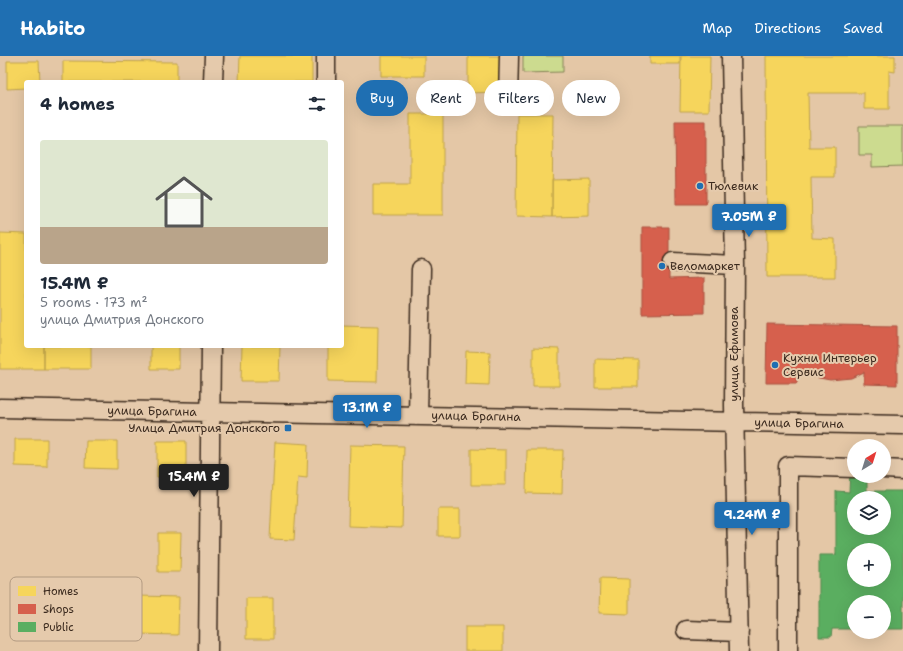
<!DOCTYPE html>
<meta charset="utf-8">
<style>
body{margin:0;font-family:"Shantell Sans",sans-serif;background:#f6f6f7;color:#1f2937;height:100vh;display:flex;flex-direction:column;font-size:15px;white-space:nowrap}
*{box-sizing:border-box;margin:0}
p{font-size:13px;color:#747a83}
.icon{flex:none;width:22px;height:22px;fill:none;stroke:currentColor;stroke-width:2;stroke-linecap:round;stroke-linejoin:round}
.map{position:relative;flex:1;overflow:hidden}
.side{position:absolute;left:24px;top:24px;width:320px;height:268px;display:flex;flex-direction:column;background:#fff;border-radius:4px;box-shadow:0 4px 16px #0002}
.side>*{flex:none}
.top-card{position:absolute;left:356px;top:24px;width:380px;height:36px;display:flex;gap:8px}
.needle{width:26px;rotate:38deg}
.fabs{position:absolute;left:847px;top:383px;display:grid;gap:8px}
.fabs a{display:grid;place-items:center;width:44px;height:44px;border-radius:50%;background:#fff;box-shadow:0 4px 16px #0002;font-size:20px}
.price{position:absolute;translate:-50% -34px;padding:0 9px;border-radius:4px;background:#1f6fb2;color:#fff;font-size:13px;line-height:26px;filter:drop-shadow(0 1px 2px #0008)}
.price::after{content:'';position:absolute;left:50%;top:24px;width:12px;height:9px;margin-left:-6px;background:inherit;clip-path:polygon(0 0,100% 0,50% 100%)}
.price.selected{background:#222;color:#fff}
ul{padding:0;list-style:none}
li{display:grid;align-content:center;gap:8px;height:212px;padding:0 16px}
li span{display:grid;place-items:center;height:124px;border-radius:4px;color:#555}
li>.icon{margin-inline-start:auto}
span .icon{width:72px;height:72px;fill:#fffc;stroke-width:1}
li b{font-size:17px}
h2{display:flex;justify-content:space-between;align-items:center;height:48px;padding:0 16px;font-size:17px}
.chip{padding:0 14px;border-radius:18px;background:#fff;box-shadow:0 4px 16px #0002;font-size:14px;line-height:36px}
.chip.selected{background:#1f6fb2;color:#fff}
header{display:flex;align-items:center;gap:24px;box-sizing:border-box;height:56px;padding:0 20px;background:#1f6fb2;color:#fff}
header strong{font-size:19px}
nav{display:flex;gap:22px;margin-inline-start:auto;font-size:14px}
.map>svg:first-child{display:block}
.green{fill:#ccdb8f;stroke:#848256}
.homes{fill:#f6d55c;stroke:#bea249}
.shops{fill:#d6604d;stroke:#a8503f}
.public{fill:#5aae61;stroke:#51864d;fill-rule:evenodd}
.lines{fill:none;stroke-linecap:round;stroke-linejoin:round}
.minor-casing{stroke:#3b2a1e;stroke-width:21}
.minor{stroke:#e5caac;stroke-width:18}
.poi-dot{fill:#1f6fb2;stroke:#e5caac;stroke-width:1.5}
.labels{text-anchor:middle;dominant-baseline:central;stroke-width:4;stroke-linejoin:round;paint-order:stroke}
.poi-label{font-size:12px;fill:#3b2a1e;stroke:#e5caac;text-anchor:start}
.street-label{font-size:12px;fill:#3b2a1e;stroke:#e5caac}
.key{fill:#e5caac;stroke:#b29a81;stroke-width:1}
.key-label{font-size:11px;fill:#3b2a1e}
</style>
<header>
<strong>Habito</strong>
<nav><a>Map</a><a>Directions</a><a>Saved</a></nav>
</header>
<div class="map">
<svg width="903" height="595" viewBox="0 0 903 595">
<rect width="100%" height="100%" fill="#e4c7a6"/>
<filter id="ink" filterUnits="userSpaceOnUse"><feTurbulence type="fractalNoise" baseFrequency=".025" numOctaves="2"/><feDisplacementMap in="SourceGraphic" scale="8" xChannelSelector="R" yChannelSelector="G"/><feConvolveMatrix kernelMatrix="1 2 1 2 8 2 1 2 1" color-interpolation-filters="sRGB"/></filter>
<g filter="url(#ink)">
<path class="green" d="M523 0H563V16L523 17Z
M859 70H903V110L872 111V99H859Z"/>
<path class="homes" d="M240 0H312V26H239Z
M381 0H424V20H381Z
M468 0H501V36L468 37Z
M650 0H680V8H650Z
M681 0H710L709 55H680Z
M766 0H895V16L889 15V53H864V37H808L809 91H835V121H811L812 182 835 183V221H767Z
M7 5H39L40 26H26V32L7 33Z
M63 5 177 6V26H63Z
M410 58H443V159H373V128H410Z
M517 58H553L552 161 516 160Z
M589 123V160L552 161V124Z
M0 177 26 178V290H44V313H0Z
M342 269 378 270 377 326 328 325V290H342Z
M44 290H91V313H44Z
M151 290H179V313H151Z
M242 290H280L279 325H241Z
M533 292 559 293V330H533Z
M466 295 490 296 489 329 465 328Z
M595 303 638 304V331H595Z
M15 383H47V411L15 410Z
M86 385H117V413L85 412Z
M157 385H186V421H157Z
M275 386 308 388 307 422 298 421 294 484 270 483Z
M350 389 404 390 402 472 348 470Z
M471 393 506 394V429H471Z
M527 394H563L562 438 526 437Z
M438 453H460V480H438Z
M158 477H181L180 516H158Z
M600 522 629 523V558L599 557Z
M139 540 179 541 178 579 138 578Z
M246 542H273V583H246Z
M465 571H503V595H465Z"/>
<path class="shops" d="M675 65H706V148H676Z
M642 171H669V223L704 222V257L642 258Z
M767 268 897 270V329L864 328V316L851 322 830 324 809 320 797 315V327H766Z"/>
<path class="public" d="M850 415 854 420H867V435H903V573H884V546H854V573H832L831 581H819V499H836V435L849 436ZM854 442H884V472H854ZM854 494H884V524H854Z"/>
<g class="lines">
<g class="minor-casing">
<path id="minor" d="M731 0 735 209 734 349 739 595
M213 26 214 0
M326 26V0
M508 43 509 0
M673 206 735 209
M0 352 903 369
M418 359 421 213
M884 413 903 414
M686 574 739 576
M208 595 211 290
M788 595V410L854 412"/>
</g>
<use href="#minor" class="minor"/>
</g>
</g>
<g class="poi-dot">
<circle cx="700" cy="130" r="4"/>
<circle cx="662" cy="210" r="4"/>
<circle cx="775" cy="309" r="4"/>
<rect x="284" y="368" width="8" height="8" rx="2"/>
</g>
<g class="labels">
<g class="poi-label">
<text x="708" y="130">Тюлевик</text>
<text x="670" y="210">Веломаркет</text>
<text x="783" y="302">Кухни Интерьер<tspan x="783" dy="14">Сервис</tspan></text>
<text x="280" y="372" text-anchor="end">Улица Дмитрия Донского</text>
</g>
<g class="street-label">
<text transform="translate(734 298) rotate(-90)">улица Ефимова</text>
<text transform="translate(152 355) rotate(1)">улица Брагина</text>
<text transform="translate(476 360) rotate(1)">улица Брагина</text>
<text transform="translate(799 367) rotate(1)">улица Брагина</text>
</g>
</g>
<rect x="10" y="521" width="132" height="64" rx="6" class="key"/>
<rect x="18" y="530" width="18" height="10" fill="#f6d55c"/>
<rect x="18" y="548" width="18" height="10" fill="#d6604d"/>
<rect x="18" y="566" width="18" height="10" fill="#5aae61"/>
<g class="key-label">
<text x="43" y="539">Homes</text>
<text x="43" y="557">Shops</text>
<text x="43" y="575">Public</text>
</g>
</svg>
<div class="fabs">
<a><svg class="needle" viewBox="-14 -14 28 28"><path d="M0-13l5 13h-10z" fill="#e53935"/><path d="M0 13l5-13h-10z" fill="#747a83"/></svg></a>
<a><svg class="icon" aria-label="layers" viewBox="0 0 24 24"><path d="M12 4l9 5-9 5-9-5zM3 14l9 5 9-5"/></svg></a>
<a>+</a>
<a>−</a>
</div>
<b class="price" style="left:749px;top:182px">7.05M ₽</b>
<b class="price" style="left:367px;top:373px">13.1M ₽</b>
<b class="price selected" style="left:194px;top:442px">15.4M ₽</b>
<b class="price" style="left:752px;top:480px">9.24M ₽</b>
<div class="top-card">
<a class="chip selected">Buy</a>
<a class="chip">Rent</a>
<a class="chip">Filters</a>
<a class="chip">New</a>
</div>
<section class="side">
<h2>4 homes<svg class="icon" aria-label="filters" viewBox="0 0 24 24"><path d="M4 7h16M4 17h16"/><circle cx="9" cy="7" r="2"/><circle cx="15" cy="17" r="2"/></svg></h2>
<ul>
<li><span style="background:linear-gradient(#dfe7d0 70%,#b9a48a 0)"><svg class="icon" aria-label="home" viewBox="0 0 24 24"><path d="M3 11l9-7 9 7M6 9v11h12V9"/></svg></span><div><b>15.4M ₽</b><p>5 rooms · 173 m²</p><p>улица Дмитрия Донского</p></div></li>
</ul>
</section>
</div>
